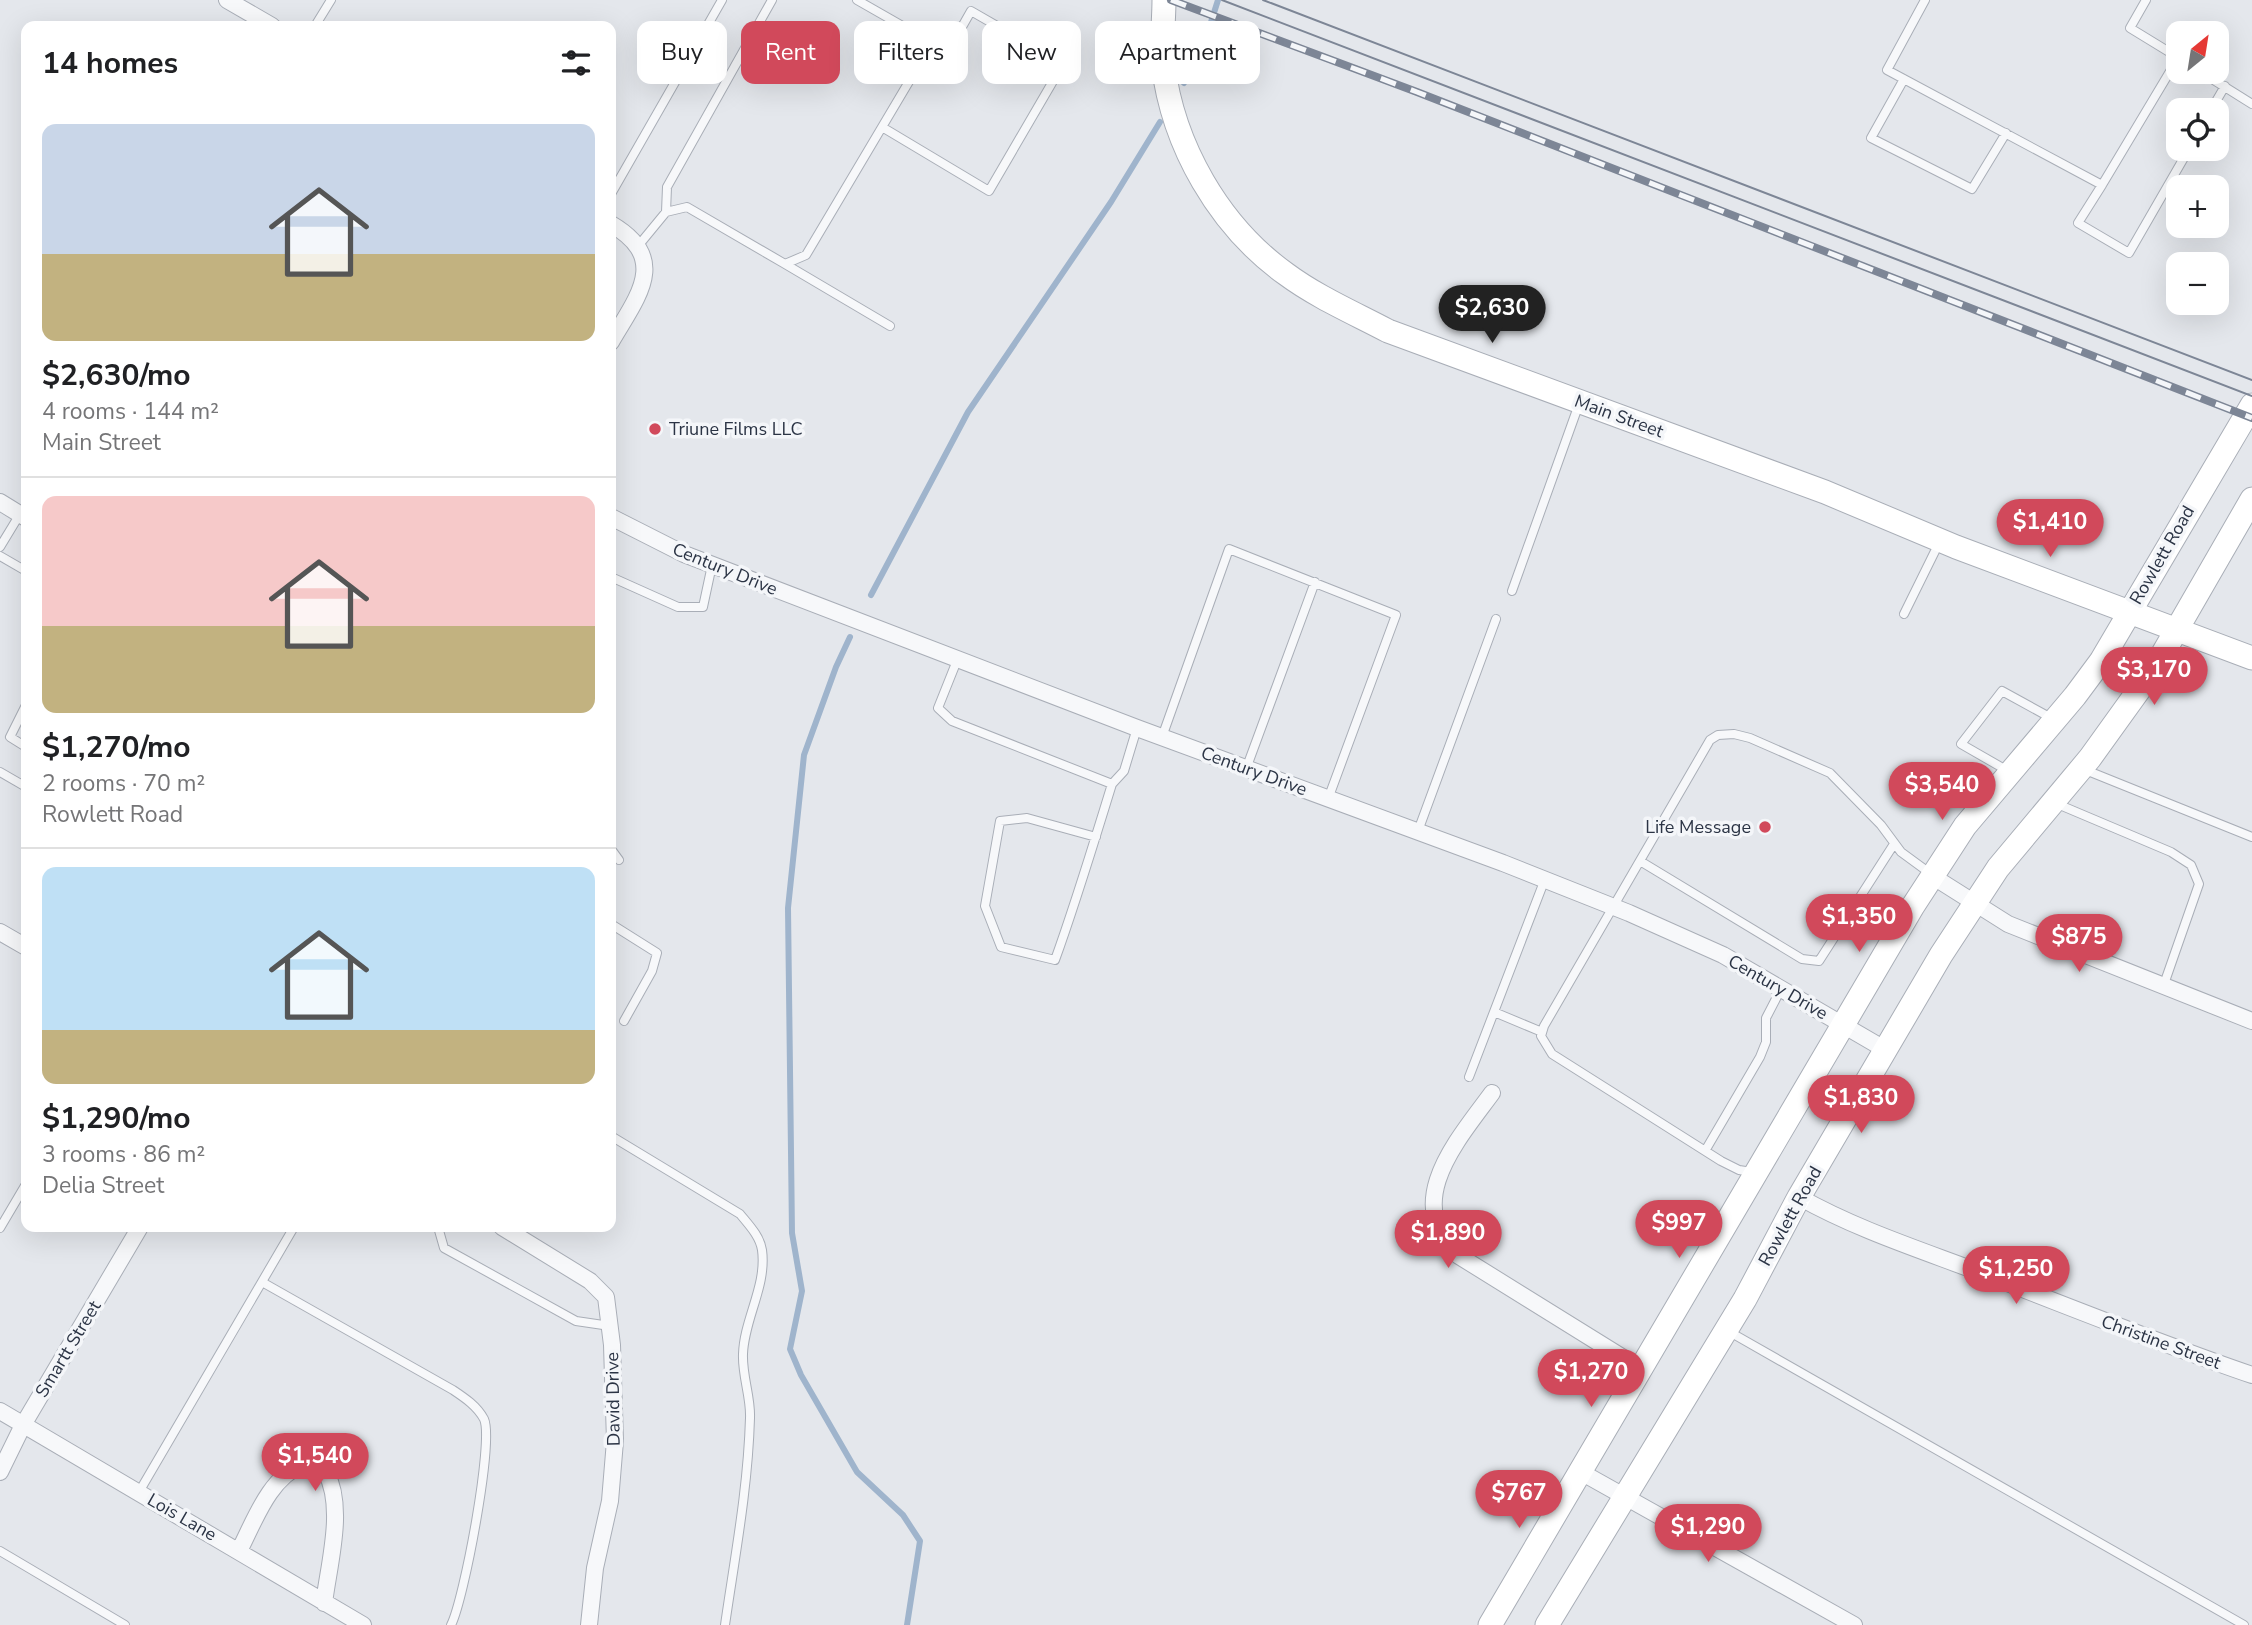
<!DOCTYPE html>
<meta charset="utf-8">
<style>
body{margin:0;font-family:"Nunito Sans",sans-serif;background:#f6f6f6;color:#202124;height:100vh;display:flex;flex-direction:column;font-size:26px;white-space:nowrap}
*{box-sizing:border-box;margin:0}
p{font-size:23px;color:#757577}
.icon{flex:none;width:38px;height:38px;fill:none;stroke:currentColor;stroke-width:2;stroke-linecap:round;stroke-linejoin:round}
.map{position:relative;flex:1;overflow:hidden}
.sheet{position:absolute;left:21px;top:21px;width:595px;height:1211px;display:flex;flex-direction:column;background:#fff;border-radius:14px;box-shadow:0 7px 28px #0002}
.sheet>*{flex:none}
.hud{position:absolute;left:637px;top:21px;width:665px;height:63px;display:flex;gap:14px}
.needle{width:46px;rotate:30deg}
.tools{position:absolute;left:2166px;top:21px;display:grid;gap:14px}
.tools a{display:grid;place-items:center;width:63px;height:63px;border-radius:14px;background:#fff;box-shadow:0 7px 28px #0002;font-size:35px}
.price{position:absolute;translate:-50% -60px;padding:0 16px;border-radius:24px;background:#d1495b;color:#fff;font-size:23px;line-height:46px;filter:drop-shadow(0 2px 4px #0008)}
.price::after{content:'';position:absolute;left:50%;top:42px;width:21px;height:16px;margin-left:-10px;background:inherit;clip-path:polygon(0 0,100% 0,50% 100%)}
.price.on{background:#222;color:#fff}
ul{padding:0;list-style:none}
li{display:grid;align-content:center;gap:14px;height:371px;padding:0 21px}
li+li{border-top:2px solid #e0e0e0}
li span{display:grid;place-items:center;height:217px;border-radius:14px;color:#555}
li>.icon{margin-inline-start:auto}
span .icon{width:126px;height:126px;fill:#fffc;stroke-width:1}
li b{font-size:30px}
h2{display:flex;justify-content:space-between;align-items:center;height:84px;padding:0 21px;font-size:30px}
.chip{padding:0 24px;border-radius:14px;background:#fff;box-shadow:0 7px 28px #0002;font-size:24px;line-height:63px}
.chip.on{background:#d1495b;color:#fff}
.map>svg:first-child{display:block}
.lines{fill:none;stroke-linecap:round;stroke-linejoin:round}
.stream{stroke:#9fb4cc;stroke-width:6}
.lane-casing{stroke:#a9aeb7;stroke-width:10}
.street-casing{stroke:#a9aeb7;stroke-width:18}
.secondary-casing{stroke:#a9aeb7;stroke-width:25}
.lane{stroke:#f7f8fa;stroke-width:8}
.street{stroke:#f7f8fa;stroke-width:16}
.secondary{stroke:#fff;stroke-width:23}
.tram{stroke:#7d8696;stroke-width:2}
.rail-casing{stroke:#7d8696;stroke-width:8}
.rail{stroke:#f4f6f9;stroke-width:5;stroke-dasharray:16;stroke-linecap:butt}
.poi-dot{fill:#d1495b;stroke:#f4f6f9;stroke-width:2.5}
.labels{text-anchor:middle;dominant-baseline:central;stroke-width:7;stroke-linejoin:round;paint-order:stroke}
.street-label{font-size:18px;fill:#2b3445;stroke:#f4f6f9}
.poi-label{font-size:18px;fill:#2b3445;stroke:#f4f6f9;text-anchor:start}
</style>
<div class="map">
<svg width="2252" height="1625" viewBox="0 0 2252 1625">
<rect width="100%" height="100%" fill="#e4e7ec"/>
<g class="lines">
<path class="stream" d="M1184 83 1200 57 1218 0
M871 595 968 412 1111 202 1160 122
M850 637 836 667 804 755 788 908 792 1233 802 1291 790 1349 801 1375 857 1472 903 1515 920 1541 907 1625"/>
<g class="lane-casing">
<path id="lane" d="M1925 0 1887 70 2102 185 2178 58
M2146 0 2130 28 2179 58
M315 26 331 0
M2201 72 2252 104
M1904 79 1871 138 1972 189 2006 133
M2211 110 2225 86
M882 127 989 191 1063 64 971 11 946 55 923 58
M2102 185 2078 223 2129 253 2189 149
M611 194 722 0
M666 212 667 187 772 0
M638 246 666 212 687 207 785 264 806 255 923 58 920 36 857 0
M785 264 890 326
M0 547 20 514
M0 556 26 571
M611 577 678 607H703L712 565
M1512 591 1579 404
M1904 614 1939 543
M958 658 938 708 952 721 1112 784 1124 771 1137 728
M26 705 10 737 26 747
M1162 737 1229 549 1396 615 1328 799
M1246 769 1315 582
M2083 769 2252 837
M2008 771 1961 744 2002 691 2053 719
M0 772 26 787
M2055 803 2171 852 2191 865 2199 884 2163 987
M1418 831 1496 619
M1096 837 1027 818 1000 821 985 906 1001 947 1055 960C1076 902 1094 842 1112 784
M611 849 619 860
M1640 861 1802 959 1819 961 1894 844
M611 924 657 953 652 971 624 1021
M1494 1012 1542 1032
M1469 1077 1545 879
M611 1136 740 1214C748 1224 760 1236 762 1250 767 1286 744 1319 743 1354 742 1376 751 1397 750 1418 748 1488 735 1556 725 1625
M1705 1151 1760 1057 1766 1042V1018L1781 989
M1752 1172 1739 1170 1721 1161 1552 1054 1541 1036 1544 1026 1710 740 1718 735 1734 734 1750 738 1830 773 1881 825 1901 852 1931 874
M438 1227 444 1248 576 1321 610 1326
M0 1228 26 1184
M262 1282 453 1390C465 1398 477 1406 484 1419 494 1441 464 1600 451 1625
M1728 1331 2244 1625
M139 1492 294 1227
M0 1551 125 1625"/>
</g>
<g class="street-casing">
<path id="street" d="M227 0 272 26
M611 224C671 259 637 297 611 342
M0 502 26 518
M611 517 684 554 1137 728 1503 863 1629 913 1723 955 1886 1050
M1932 876 2008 924 2252 1021
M0 932 26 947
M1492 1093C1456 1142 1401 1203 1459 1256L1641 1369
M1799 1197C1863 1233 1934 1254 2002 1281 2085 1313 2167 1346 2252 1375
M502 1227 590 1281 606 1297 612 1345 615 1441 610 1501 595 1568 589 1625
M0 1411 363 1625
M1579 1471 1854 1625
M0 1472 23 1425 140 1227
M239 1551C255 1520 269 1478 303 1464L326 1472C345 1508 329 1563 324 1603"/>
</g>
<g class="secondary-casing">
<path id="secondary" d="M1164 0C1164 21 1161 43 1163 64 1173 146 1219 226 1286 274 1317 297 1354 313 1388 331L1825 492 1956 547 2252 658
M1490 1625 1913 906 1965 826 2075 696 2101 661 2252 405
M1547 1625 1745 1299 1799 1197 1941 955 1998 868 2090 758 2154 669 2252 499"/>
</g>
<use href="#lane" class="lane"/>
<use href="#street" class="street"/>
<use href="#secondary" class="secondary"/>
<path class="tram" d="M1222 0 2252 396
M1263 0 2252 380"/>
<g class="rail-casing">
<path id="rail" d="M1171 0 1417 92 2252 418"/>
</g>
<use href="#rail" class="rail"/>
</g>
<g class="poi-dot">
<circle cx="655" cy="429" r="7"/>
<circle cx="1765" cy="827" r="7"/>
</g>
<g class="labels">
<g class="street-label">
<text transform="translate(1619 416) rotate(20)">Main Street</text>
<text transform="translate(2162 555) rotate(-60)">Rowlett Road</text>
<text transform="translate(725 569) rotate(22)">Century Drive</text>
<text transform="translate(1254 771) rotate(20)">Century Drive</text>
<text transform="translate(1778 987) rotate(30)">Century Drive</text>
<text transform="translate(1790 1216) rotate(-61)">Rowlett Road</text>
<text transform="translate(2161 1342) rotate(20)">Christine Street</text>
<text transform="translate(68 1349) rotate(-59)">Smartt Street</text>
<text transform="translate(613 1399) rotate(-91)">David Drive</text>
<text transform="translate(182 1517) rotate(30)">Lois Lane</text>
</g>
<g class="poi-label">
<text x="669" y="429">Triune Films LLC</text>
<text x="1751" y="827" text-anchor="end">Life Message</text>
</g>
</g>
</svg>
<div class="tools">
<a><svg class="needle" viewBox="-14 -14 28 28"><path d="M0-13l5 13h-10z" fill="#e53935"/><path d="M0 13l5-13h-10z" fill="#757577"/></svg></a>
<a><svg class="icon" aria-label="locate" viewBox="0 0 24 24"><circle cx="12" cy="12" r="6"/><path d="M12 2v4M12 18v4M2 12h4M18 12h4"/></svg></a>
<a>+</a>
<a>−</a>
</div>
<b class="price on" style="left:1492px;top:345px">$2,630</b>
<b class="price" style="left:2050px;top:559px">$1,410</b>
<b class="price" style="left:2154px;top:707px">$3,170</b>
<b class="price" style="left:1942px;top:822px">$3,540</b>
<b class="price" style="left:1859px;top:954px">$1,350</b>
<b class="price" style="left:2079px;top:974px">$875</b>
<b class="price" style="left:1861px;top:1135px">$1,830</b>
<b class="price" style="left:1679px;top:1260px">$997</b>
<b class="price" style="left:1448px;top:1270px">$1,890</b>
<b class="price" style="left:2016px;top:1306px">$1,250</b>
<b class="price" style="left:1591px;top:1409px">$1,270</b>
<b class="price" style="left:315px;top:1493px">$1,540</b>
<b class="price" style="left:1519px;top:1530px">$767</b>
<b class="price" style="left:1708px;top:1564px">$1,290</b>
<div class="hud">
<a class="chip">Buy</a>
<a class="chip on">Rent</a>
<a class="chip">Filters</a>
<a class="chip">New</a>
<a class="chip">Apartment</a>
</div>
<section class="sheet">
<h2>14 homes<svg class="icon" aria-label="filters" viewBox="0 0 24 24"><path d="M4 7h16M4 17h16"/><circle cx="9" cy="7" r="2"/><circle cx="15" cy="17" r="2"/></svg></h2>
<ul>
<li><span style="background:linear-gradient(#c9d6e8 60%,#c2b280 0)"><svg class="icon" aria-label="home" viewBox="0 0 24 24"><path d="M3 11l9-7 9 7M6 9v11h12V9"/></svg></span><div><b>$2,630/mo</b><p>4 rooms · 144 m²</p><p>Main Street</p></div></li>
<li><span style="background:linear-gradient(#f6c9c9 60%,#c2b280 0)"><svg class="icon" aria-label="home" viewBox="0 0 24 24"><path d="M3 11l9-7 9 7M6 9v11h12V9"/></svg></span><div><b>$1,270/mo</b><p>2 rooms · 70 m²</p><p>Rowlett Road</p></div></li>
<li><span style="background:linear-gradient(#bfe0f5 75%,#c2b280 0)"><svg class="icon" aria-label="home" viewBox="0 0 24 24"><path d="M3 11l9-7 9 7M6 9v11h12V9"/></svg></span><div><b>$1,290/mo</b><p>3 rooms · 86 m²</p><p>Delia Street</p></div></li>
</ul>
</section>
</div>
